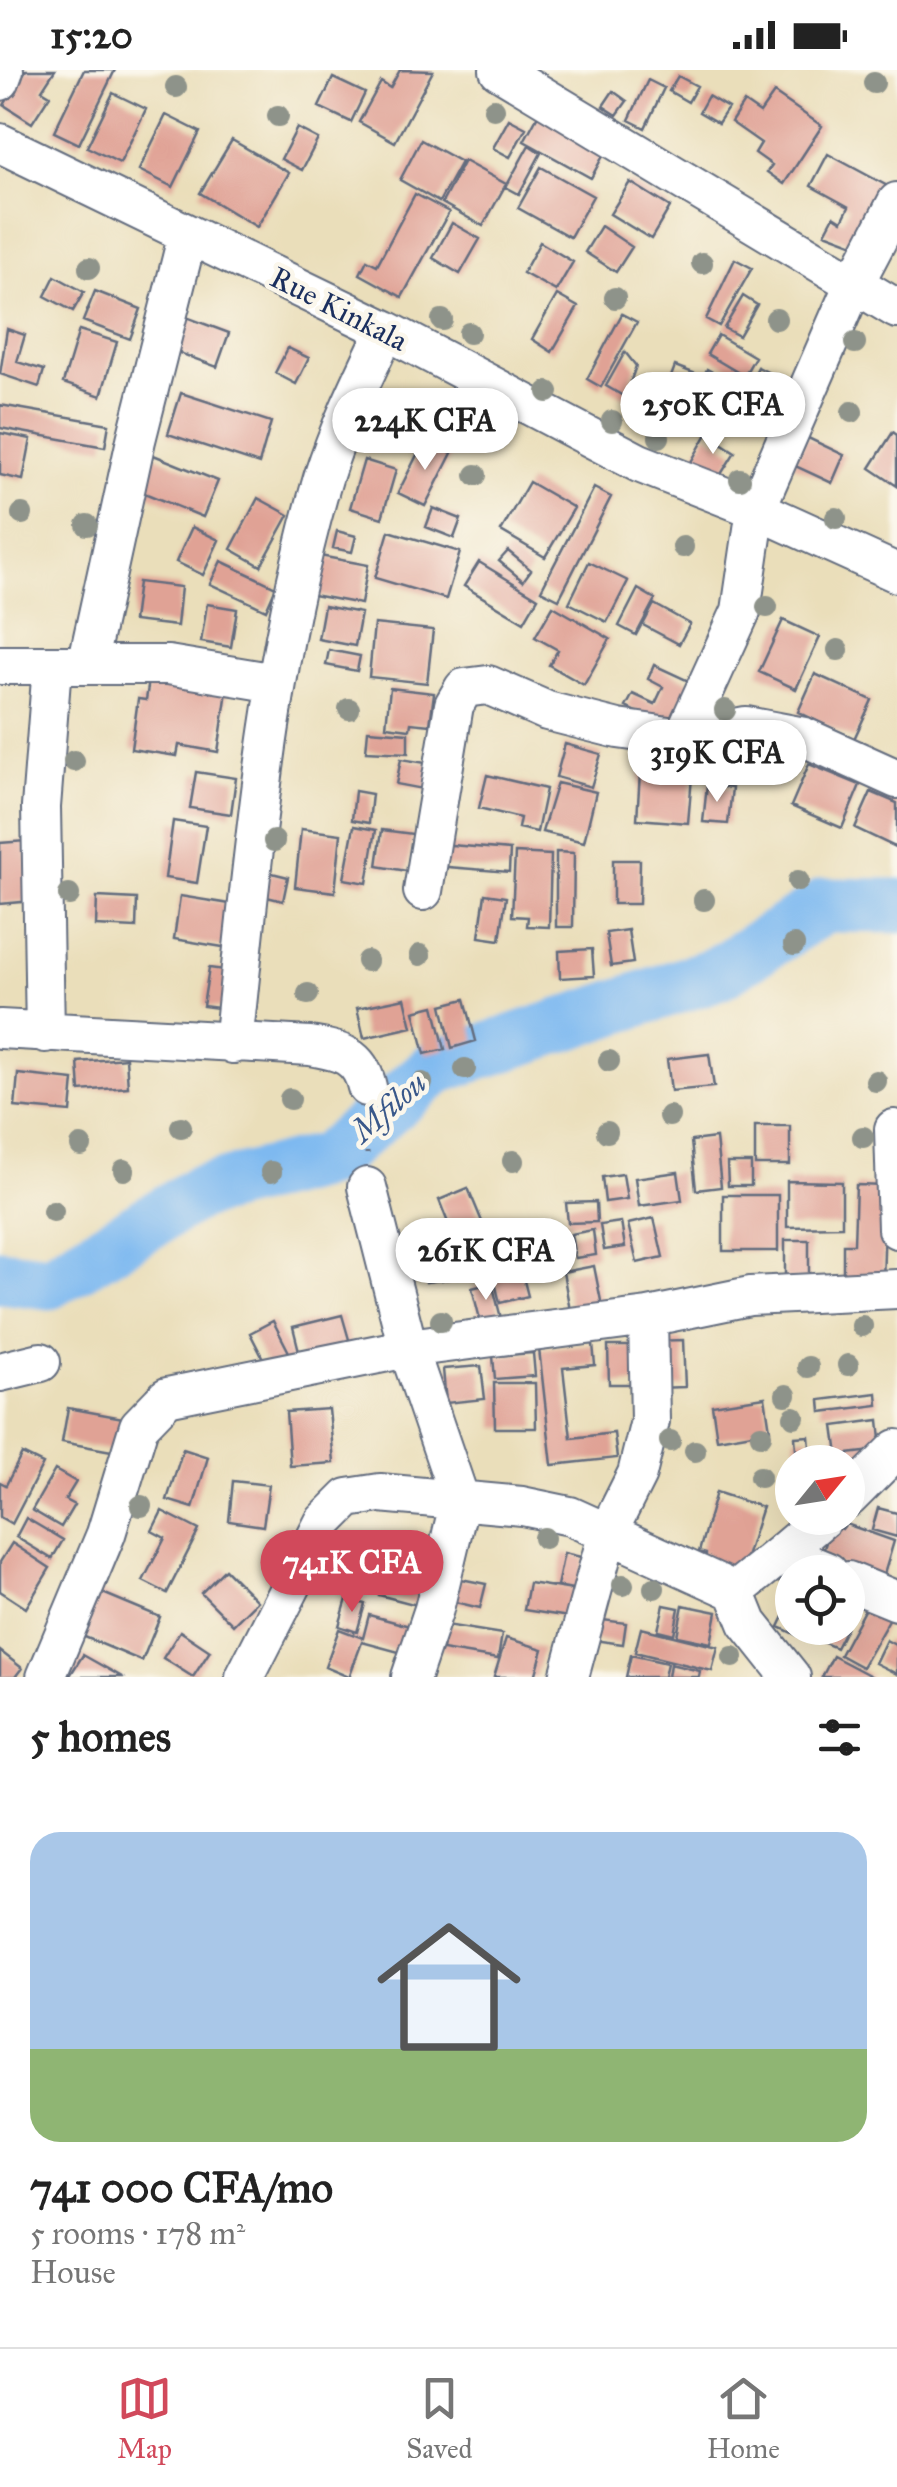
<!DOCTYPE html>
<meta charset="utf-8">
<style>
body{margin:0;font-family:"IM FELL Great Primer",serif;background:#f6f6f6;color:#222;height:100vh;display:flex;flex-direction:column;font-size:38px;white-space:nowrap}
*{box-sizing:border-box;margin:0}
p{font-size:32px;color:#767676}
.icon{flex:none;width:55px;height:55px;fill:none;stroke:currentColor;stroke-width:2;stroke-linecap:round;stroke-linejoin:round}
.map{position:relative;height:1607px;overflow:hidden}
.details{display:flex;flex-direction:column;background:#fff;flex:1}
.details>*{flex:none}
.needle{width:65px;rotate:60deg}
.controls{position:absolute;left:775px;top:1375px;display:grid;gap:20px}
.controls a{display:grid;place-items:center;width:90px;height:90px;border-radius:50%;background:#fff;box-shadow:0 10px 40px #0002;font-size:50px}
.price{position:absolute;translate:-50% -85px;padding:0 22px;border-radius:35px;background:#fff;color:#222;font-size:32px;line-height:65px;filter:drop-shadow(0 2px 5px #0008)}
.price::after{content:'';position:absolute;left:50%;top:60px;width:30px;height:22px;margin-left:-15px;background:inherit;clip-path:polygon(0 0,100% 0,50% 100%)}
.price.active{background:#d1495b;color:#fff}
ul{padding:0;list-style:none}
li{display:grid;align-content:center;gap:20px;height:530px;padding:0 30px}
li span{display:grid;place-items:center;height:310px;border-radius:30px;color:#555}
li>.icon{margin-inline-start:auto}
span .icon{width:180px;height:180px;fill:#fffc;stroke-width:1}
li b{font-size:42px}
h2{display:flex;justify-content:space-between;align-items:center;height:120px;padding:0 30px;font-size:42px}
.status{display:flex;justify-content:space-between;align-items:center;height:70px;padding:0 50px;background:#fff;direction:ltr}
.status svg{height:28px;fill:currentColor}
.menu{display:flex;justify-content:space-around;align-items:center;height:140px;border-top:2px solid #e0e0e0;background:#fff;font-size:28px;color:#767676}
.menu a{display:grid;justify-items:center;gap:5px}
.menu .active{color:#d1495b}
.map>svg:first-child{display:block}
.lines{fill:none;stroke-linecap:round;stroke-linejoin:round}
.river{stroke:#7eb9f0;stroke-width:55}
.building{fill:#e0a295}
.minor-casing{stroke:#636c7e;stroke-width:42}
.path{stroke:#636c7e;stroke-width:5;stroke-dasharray:8 8;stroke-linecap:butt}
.minor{stroke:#fff;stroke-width:38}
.tree{fill:#8e938a}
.labels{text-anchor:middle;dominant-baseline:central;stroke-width:9;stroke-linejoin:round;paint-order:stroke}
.street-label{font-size:30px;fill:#1b2f5e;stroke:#fbf7ec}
.water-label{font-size:32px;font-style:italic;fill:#39588a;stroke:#fbf7ec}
</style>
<div class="status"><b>15:20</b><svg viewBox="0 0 49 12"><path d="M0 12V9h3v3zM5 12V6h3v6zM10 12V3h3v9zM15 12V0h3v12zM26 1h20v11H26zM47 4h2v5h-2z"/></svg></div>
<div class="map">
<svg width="897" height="1607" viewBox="0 0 897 1607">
<rect width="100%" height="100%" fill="#fbf7ec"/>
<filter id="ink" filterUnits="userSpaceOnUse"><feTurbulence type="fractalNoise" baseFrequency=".01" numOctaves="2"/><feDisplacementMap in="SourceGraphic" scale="20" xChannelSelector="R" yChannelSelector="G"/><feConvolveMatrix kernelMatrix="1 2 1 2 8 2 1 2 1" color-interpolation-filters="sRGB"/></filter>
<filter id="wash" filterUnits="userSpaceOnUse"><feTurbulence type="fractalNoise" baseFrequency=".0048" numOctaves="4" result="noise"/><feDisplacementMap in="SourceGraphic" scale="40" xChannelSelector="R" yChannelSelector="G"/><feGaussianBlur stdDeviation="2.25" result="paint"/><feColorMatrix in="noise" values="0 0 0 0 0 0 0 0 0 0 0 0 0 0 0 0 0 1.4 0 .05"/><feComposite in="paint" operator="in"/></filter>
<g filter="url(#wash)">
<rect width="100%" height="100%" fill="#eadeba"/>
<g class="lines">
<path class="river" d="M0 1206 49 1212 200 1122 327 1090 437 997 718 903 826 835 897 836"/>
</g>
<g id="blocks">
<path class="building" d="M26 0H55L42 20 50 25 32 53 4 35Z
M84 0H115L79 74 54 62Z
M400 0 433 1 395 72 359 52 381 12 390 18Z
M678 6 697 16 688 32 669 21Z
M333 8 365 23 351 52 319 37Z
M648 10 664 18 645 58 629 50Z
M613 21 627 31 617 45 603 36Z
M113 23 146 39 120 93 87 77Z
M774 23 822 56 784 114 767 102 772 95 755 83 761 73 731 52 744 32 760 43Z
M708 26 728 38 718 53 699 42Z
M543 36 610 73 591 108 524 71Z
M166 45 200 62 173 117 139 100Z
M509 49 526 58 510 87 493 78Z
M297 58 318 69 302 100 281 89Z
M232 70 289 103 257 157 200 123Z
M421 70 461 92 439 132 400 110Z
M529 75 541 83 519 124 506 117Z
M828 84 893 119 862 177 825 163 834 146 842 151 849 137 811 116Z
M464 91 506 114 483 156 442 133Z
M541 97 593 126 570 167 518 138Z
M630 112 670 137 651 169 610 144Z
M415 124 449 142 402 227 360 204 367 190 377 195Z
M452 153 480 169 460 204 433 188Z
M601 156 632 177 616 202 585 182Z
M540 172 573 192 556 221 523 203Z
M735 189 752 198 719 256 706 249Z
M55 206 84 222 73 241 45 226Z
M95 221 141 239 130 269 83 251Z
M557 225 578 237 552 282 532 269Z
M743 226 757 235 739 266 724 258Z
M622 244 637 252 601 317 587 309Z
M186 247 229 263 217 297 174 281Z
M7 259 25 265 17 292 44 300 39 317 0 304Z
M79 260 117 272 101 326 63 313Z
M718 265 755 287 744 306 707 284Z
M288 278 309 288 296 314 275 303Z
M625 282 636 296 625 327 606 316Z
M675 296 696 304 684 336 663 328Z
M758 297 792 315 780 342 745 322Z
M707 299 720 306 709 330 716 333 709 349 689 340Z
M181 323 271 352 259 394 168 364Z
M0 335 109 354 105 377 0 358Z
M893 362 897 365V416L870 398Z
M0 363 31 369 23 410 0 405Z
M707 364 735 382 718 409 691 392Z
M806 367 844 385 832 413 793 395Z
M425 369 452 383 425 436 398 423Z
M151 384 218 411 203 447 137 420Z
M364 390 396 400 382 448 350 438Z
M529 412 574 438 545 487 501 461Z
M594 418 611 427 559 529 541 520Z
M258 428 289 445 261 496 231 479Z
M433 438 461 449 454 468 426 457Z
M192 457 219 470 203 505 176 492Z
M337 461 356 466 352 482 333 478Z
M389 461 460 482 446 529 375 508Z
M508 481 531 500 523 511 499 491Z
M320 486 368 495 361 534 313 525Z
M221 491 276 517 266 540 210 514Z
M479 492 538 528 524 552 464 516Z
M589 492 628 511 607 552 569 533Z
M138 512 181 517 177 556 133 551Z
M638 519 655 529 636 565 619 556Z
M207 534 237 539 231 577 201 572Z
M654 534 690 554 679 574 643 555Z
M324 536 361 543 355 576 318 569Z
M553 536 610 569 584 615 549 595 558 580 535 567Z
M783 550 820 567 796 619 759 602Z
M374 554 433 560 427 613 369 607Z
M329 580 360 586 357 601 326 595Z
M654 595 691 612 669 658 626 637 633 624 655 634 663 617 648 609Z
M815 604 872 630 854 669 798 642Z
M149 610 227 621 218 682 179 675 177 686 131 679 138 629 146 630Z
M390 618 434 623 430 655 411 653 410 659 386 656Z
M368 660 408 663V683L366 681Z
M565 674 601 684 591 717 556 707Z
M401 689 432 694 428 720 396 714Z
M809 694 860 715 842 758 791 736Z
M196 702 236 708 231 744 190 738Z
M640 703 692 707 688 753 637 749Z
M487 705 546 719 537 762 518 758 520 748 479 738Z
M557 713 596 722 584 772 542 762Z
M707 715 732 718 728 754 703 752Z
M355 721 372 724 369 753 352 750Z
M871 722 897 733V778L855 758Z
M173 751 206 756 197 813 165 808Z
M354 756 376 760 367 813 344 809Z
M301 759 341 764 335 822 295 817Z
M382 760 413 764 407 801 377 796Z
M26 771 32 831 0 834V773Z
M439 774 510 780 509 802 436 796Z
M556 782 574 783 573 857H556Z
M515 783 551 785 549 857 527 856 528 847 512 846Z
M613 790H640L639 834H613Z
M268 802 288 807 283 831 263 826Z
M485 824 506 827 500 870 479 867Z
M180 826 236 835 229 878 174 869Z
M97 827 137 829 136 858 96 856Z
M628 860 633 893 611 896 606 863Z
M592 879 594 906 560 908 559 881Z
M209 898 232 901 226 939 203 936Z
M405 928 412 957 364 968 357 938Z
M465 929 476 971 452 978 442 935Z
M434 936 445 979 425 984 414 941Z
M709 984 714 1017 671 1021 667 989Z
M126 988 128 1017 80 1021 78 992Z
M18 1004 74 1010 71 1042 15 1037Z
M755 1056H790V1095H755Z
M716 1068 721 1117 696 1120 691 1071Z
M727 1093H751V1116H728Z
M678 1102 682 1130 639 1136 635 1108Z
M623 1104 627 1129 605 1132 602 1107Z
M787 1111 842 1112V1156L787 1157Z
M856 1115 886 1116 883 1214 843 1213V1174H854Z
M468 1118 488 1166 458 1178 439 1130Z
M723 1125H778V1181H723Z
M596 1132 597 1152 568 1153 566 1133Z
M654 1148 663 1187 637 1193 628 1154Z
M621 1152 625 1177 604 1180 600 1155Z
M593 1160 596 1185 575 1188 571 1164Z
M785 1170H809V1210H785Z
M515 1176 528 1226 500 1233 488 1183Z
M475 1183 479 1205 426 1212 423 1190Z
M594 1196 603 1241 571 1246 563 1202Z
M492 1213 501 1248 481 1253 472 1218Z
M342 1245 352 1280 302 1293 293 1257Z
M273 1251 293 1290 270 1302 250 1263Z
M683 1270 685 1317 655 1318 652 1271Z
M593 1274 595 1295 563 1298 571 1368 614 1363 617 1388 552 1395 539 1279Z
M608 1276H637L638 1314H609Z
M533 1283 535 1306 495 1309 493 1286Z
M481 1296 485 1329 446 1333 443 1299Z
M494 1313H535L536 1358H495Z
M877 1323 878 1335 821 1342 820 1330Z
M765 1327 770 1360 717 1369 712 1335Z
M68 1338 123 1348 117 1382 62 1372Z
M329 1339 334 1393 290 1396 286 1342Z
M879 1350 882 1380 838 1385 834 1356Z
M809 1366 811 1389 828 1388V1392H797L795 1367Z
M183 1379 208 1387 193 1438 167 1430Z
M22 1384 43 1394 12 1454 0 1447V1412L6 1415Z
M55 1400 76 1412 65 1430 74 1435 61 1457 32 1440Z
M233 1411 269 1415 263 1456 229 1451Z
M716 1422 762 1437 741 1503 705 1492 706 1484 699 1482Z
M878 1438 897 1443V1467L872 1460Z
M162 1441 199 1460 167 1523 143 1511 165 1468 152 1461Z
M26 1448 63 1470 52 1489 16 1467Z
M846 1454 894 1471 882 1511 821 1487 832 1455 842 1459Z
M12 1473 50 1498 26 1538 0 1521V1492Z
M564 1483 585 1488 578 1520 557 1516Z
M387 1490 425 1499 417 1535 379 1525Z
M225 1499 257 1531 233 1555 201 1523Z
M456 1508 486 1514 480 1538 451 1531Z
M529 1513 573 1520 569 1547 524 1540Z
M98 1521 160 1547 142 1591 80 1565Z
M347 1529 365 1534 357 1562 339 1556Z
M792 1530V1558H808L803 1568 779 1557Z
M868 1533 891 1546 862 1597 840 1585Z
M664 1535 679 1538 674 1564 658 1560Z
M683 1535 717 1542 711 1573 677 1566Z
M369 1545 413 1557 406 1584 362 1572 349 1607 325 1597 339 1559 363 1568Z
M595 1549 626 1553 623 1574 593 1570Z
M446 1555 502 1564 498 1589 442 1580Z
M641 1558 718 1577 712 1601 635 1582Z
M812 1558H846L836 1578 808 1566Z
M180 1561 210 1581 193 1607 163 1588Z
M506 1568 543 1579 535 1607H494Z
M886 1570 897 1576V1604L875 1593Z
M0 1581 22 1598 15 1607H0Z
M83 1585 122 1607H69Z
M631 1585 667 1593 664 1607H626Z
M833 1586 873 1607H822Z
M670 1594 700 1601 699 1607H668Z"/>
</g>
</g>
<g filter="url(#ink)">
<use href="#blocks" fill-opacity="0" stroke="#636c7e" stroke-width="2.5"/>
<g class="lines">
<g class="minor-casing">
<path id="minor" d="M499 0 897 239
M0 11 4 0
M0 73 386 260 639 393 756 439 897 503
M0 595H168L276 613
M87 595 136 370 188 164
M683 668 741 541 756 439 853 216 897 132
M423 821 454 635 464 618 488 615 547 641 618 659 683 668 746 656 804 667 897 709
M0 959 310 976C340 981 360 985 367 1017
M45 963 41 737 52 596
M233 974C253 785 269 591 323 408 339 357 363 308 386 260
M894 1059 897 1159
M367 1117 408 1278 460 1430 434 1539 411 1607
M0 1302 41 1292
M848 1428 897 1379
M782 1483 823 1448
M848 1511 897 1531
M735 1521 782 1483 828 1502
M46 1607 106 1464 139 1356 167 1327 408 1278 648 1247 750 1226 897 1219
M245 1607 324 1452 348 1428 380 1423 522 1436 570 1446 735 1521 748 1553 791 1607
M569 1607 608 1462 637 1404 650 1351 648 1247"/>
</g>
<path class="path" d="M367 1050V1084"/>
<use href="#minor" class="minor"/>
</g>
<g class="tree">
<circle cx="874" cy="13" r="11"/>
<circle cx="176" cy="17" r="11"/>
<circle cx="494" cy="39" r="11"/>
<circle cx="278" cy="46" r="11"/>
<circle cx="702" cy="193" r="11"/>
<circle cx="89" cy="198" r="11"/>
<circle cx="615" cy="228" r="11"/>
<circle cx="776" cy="249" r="11"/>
<circle cx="442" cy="250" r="11"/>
<circle cx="469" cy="263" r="11"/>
<circle cx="855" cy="273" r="11"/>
<circle cx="548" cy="322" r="11"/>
<circle cx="852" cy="342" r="11"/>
<circle cx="443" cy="346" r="11"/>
<circle cx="612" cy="351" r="11"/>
<circle cx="659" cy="367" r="11"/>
<circle cx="476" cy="405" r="11"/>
<circle cx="740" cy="409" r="11"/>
<circle cx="22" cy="444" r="11"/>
<circle cx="836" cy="448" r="11"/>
<circle cx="87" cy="455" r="11"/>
<circle cx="683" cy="477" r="11"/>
<circle cx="767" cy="537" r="11"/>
<circle cx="838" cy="580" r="11"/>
<circle cx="349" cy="639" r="11"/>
<circle cx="725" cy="640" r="11"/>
<circle cx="74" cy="691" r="11"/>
<circle cx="274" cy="771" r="11"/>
<circle cx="798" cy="811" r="11"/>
<circle cx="69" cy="825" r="11"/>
<circle cx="704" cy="830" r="11"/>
<circle cx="794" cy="875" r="11"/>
<circle cx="420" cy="885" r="11"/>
<circle cx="367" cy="891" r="11"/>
<circle cx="308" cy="924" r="11"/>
<circle cx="609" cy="991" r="11"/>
<circle cx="465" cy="999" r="11"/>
<circle cx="876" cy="1011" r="11"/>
<circle cx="422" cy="1013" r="11"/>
<circle cx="290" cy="1029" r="11"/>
<circle cx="669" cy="1046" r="11"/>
<circle cx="181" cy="1057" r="11"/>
<circle cx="607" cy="1062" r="11"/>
<circle cx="863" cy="1067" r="11"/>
<circle cx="81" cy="1076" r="11"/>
<circle cx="513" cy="1091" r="11"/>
<circle cx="124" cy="1100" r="11"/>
<circle cx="271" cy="1102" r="11"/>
<circle cx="53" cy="1141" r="11"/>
<circle cx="535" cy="1177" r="11"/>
<circle cx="441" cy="1251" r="11"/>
<circle cx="862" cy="1256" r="11"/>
<circle cx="848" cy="1295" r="11"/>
<circle cx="808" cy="1297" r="11"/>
<circle cx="786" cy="1325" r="11"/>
<circle cx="794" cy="1347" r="11"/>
<circle cx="761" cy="1365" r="11"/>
<circle cx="670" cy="1371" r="11"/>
<circle cx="695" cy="1381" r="11"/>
<circle cx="760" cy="1407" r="11"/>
<circle cx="141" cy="1436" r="11"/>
<circle cx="544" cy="1468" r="11"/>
<circle cx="623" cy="1515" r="11"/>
<circle cx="654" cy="1518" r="11"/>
<circle cx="733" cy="1587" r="11"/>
</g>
</g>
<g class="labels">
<g class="street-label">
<text transform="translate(339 239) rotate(27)">Rue Kinkala</text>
</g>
<g class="water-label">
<text transform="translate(389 1037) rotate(-41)">Mfilou</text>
</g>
</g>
</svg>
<div class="controls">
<a><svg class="needle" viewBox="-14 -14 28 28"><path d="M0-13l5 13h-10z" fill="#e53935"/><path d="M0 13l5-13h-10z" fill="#767676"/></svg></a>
<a><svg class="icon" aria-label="locate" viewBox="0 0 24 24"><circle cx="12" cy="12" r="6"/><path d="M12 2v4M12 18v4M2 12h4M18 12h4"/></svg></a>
</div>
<b class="price" style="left:713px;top:387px">250K CFA</b>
<b class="price" style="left:425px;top:403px">224K CFA</b>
<b class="price" style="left:717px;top:735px">319K CFA</b>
<b class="price" style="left:486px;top:1233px">261K CFA</b>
<b class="price active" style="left:352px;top:1545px">741K CFA</b>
</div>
<section class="details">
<h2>5 homes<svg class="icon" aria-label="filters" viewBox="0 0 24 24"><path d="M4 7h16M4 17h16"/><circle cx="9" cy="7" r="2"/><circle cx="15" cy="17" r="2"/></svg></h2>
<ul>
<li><span style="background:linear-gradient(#a9c7e8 70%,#8fb573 0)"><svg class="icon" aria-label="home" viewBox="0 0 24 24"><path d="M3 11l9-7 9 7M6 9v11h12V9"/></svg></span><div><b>741 000 CFA/mo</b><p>5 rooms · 178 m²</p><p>House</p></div></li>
</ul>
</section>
<nav class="menu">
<a class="active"><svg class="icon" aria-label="map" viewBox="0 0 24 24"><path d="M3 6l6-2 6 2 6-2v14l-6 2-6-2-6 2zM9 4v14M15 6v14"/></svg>Map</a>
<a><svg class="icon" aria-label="saved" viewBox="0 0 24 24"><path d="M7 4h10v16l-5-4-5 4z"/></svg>Saved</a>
<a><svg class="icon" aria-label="home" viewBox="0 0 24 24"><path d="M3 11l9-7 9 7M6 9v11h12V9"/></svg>Home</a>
</nav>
